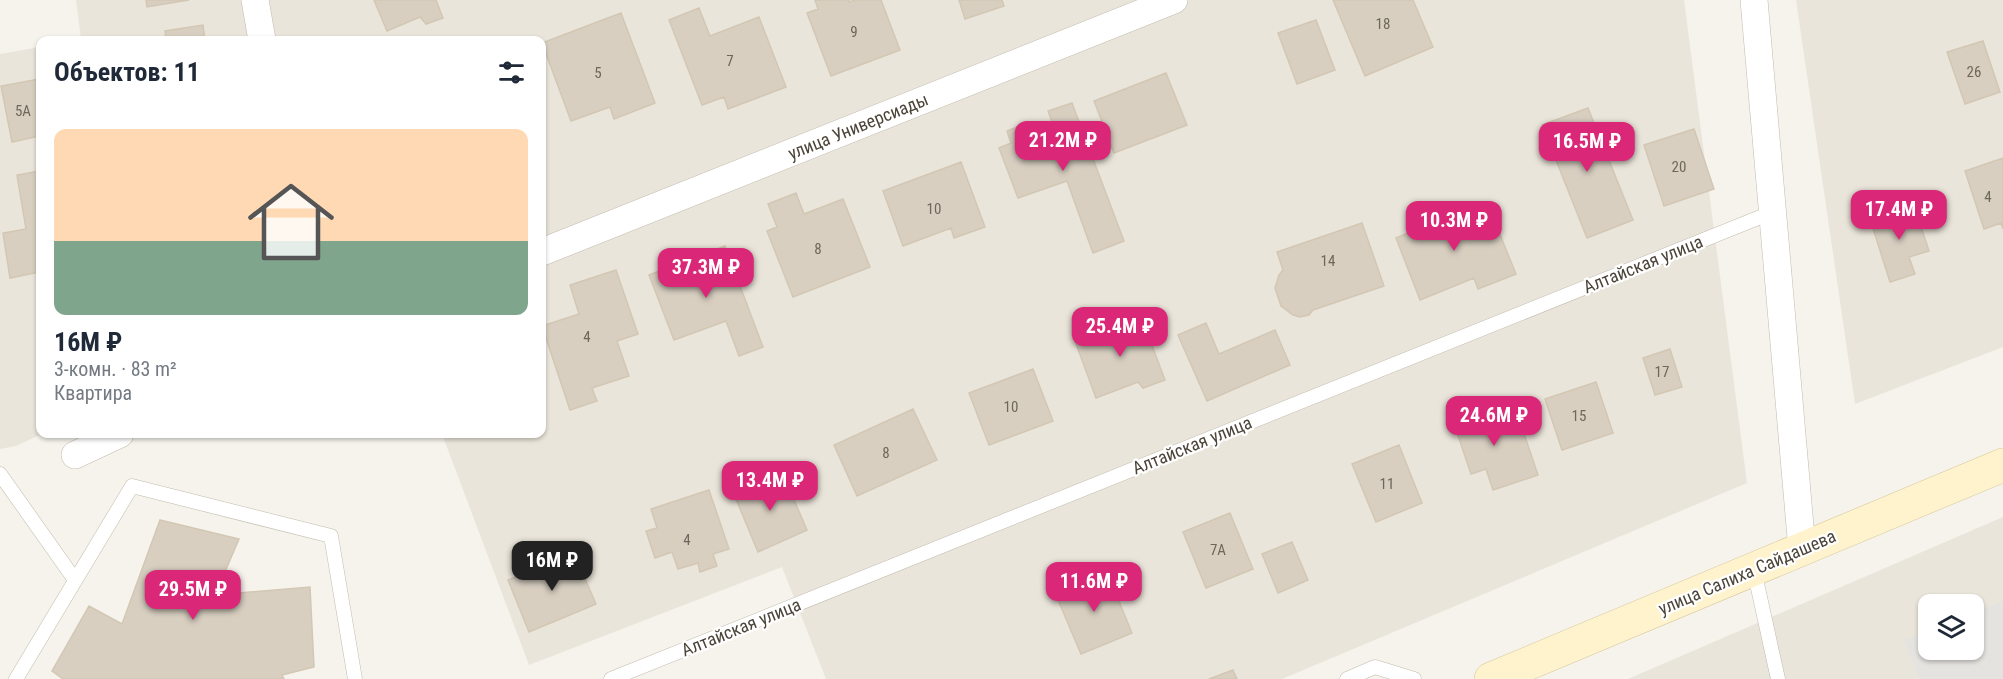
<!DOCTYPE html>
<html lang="ru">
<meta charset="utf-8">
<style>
body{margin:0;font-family:"Roboto Condensed",sans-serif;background:#f6f6f7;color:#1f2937;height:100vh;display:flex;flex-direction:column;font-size:22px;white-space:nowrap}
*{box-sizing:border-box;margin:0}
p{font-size:20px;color:#747a83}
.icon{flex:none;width:33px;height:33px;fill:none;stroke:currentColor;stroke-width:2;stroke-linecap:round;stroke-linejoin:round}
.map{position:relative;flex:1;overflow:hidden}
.panel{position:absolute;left:36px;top:36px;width:510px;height:402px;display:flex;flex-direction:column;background:#fff;border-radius:12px;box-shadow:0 2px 4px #0004}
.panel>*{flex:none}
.buttons{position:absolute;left:1918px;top:594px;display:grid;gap:12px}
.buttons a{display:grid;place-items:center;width:66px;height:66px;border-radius:12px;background:#fff;box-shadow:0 2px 4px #0004;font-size:30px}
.price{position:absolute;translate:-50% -51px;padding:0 14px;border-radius:12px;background:#db2777;color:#fff;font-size:20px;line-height:39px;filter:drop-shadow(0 2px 3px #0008)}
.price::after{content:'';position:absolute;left:50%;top:36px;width:18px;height:14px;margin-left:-9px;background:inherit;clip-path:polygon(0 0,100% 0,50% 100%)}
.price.selected{background:#222;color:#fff}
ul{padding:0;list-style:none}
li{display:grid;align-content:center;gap:12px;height:318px;padding:0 18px}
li+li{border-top:2px solid #e0e1e3}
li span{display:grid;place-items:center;height:186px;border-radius:12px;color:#555}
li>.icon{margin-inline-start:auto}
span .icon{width:108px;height:108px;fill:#fffc;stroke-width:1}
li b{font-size:26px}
h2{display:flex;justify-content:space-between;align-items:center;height:72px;padding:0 18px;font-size:26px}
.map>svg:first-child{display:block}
.residential{fill:#eae5da;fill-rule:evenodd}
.parking{fill:#e5e3e0}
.building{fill:#d8cfc1;stroke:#d3c7b4;stroke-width:1.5}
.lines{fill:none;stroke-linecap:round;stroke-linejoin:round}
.lane-casing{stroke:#c2bbae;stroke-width:15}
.street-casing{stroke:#c2bbae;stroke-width:28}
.secondary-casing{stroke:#d6c79b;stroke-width:34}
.lane{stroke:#fff;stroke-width:14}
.street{stroke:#fff;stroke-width:27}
.secondary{stroke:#fff3cd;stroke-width:33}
.labels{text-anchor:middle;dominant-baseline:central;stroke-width:4.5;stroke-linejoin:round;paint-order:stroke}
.number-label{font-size:15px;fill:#6e675b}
.street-label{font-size:18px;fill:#4b4439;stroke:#fff}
</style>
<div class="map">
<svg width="2003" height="679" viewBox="0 0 2003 679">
<rect width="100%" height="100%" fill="#f6f3ec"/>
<path class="residential" d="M76 0H1684L1747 483 1282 679H826L782 567 529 665 442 434H542V40H74L81 39Z
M1796 0H2003V347L1855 404Z
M40 47 42 434 16 446 0 449V54Z
M2003 517V679H1628ZM1929 604H1974V650H1929Z"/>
<path class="parking" d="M2003 601V679H1920L1904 640 1929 631V650H1974V613Z"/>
<path class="building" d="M146 0H189L147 7Z
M374 0H436L443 18 426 24 420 17 387 31Z
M815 0H849V2L855 0H881L900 50 831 76 807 13 818 9Z
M959 0H1002L1004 6 965 19Z
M1333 0H1413L1433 47 1365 76Z
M699 8 710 36 759 17 786 87 728 109 724 97 702 105 669 20Z
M621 13 655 103 614 119 610 107 571 121 542 43Z
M1316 20 1335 70 1297 84 1278 33Z
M203 25 205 40H166L165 31Z
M1983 41 2000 92 1965 104 1947 52Z
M1166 73 1187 125 1114 153 1094 101Z
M40 79V136L12 142 1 86Z
M1072 103 1124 241 1093 253 1067 181 1018 198 999 148 1011 143 1007 131 1031 122 1035 134 1054 127 1048 111Z
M1588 108 1633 220 1587 238 1542 125Z
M1694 129 1714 189 1664 206 1644 145Z
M2003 158V229L2001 223 1984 229 1965 171Z
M961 162 985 227 954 238 951 228 903 246 883 191Z
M40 171V272L10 278 3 233 26 229 17 175Z
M796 193 804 214 843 199 870 267 793 297 767 231 777 227 768 204Z
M1914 205 1929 251 1909 257 1915 274 1890 282 1870 219Z
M1490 210 1516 274 1478 289 1474 278 1420 300 1396 238 1413 231 1409 220 1432 211 1435 219 1457 211 1461 221Z
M1362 223 1384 286 1313 310 1309 315 1300 317 1293 315 1281 306 1275 288 1279 275 1283 270 1277 252Z
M725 246 763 347 739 356 726 321 674 340 649 275Z
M616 270 638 334 617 341 629 376 592 388 597 401 570 410 542 326 579 314 570 285Z
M1141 316 1165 380 1143 388 1138 382 1096 398 1075 341Z
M1206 323 1219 354 1275 330 1290 365 1207 401 1178 335Z
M1670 349 1682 387 1655 395 1643 358Z
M1033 369 1053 421 989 445 969 393Z
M1596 382 1613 433 1562 450 1545 399Z
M1467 400 1476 426 1517 413 1538 475 1493 490 1486 469 1471 474 1448 406Z
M913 409 937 460 857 496 834 445Z
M1399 445 1422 503 1376 522 1352 464Z
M782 472 807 530 758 552 733 492Z
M709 490 729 549 713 554 717 566 700 572 698 563 678 569 672 552 655 558 646 531 657 528 651 509Z
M1230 513 1253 569 1206 588 1183 532Z
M160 520 239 539 215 595 310 587 314 667 282 675 284 679H63L52 671 89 606 122 624Z
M1292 542 1308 580 1278 593 1262 554Z
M574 553 596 604 529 632 508 580Z
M1107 572 1132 633 1081 654 1055 593Z
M1233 670 1237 679H1209Z"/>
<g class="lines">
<g class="lane-casing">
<path id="lane" d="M0 474 75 580
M1754 570 1778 679
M16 679 132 486 331 536 355 679
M611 679 1773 212
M1347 679 1375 667 1414 679"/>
</g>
<g class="street-casing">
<path id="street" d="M255 0 262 40
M1754 0 1802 549
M542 252 1174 0
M75 455 120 434"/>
</g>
<g class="secondary-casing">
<path id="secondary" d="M1491 679 2003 465"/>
</g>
<use href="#lane" class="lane"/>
<use href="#street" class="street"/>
<use href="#secondary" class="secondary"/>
</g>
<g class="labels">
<g class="number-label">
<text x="1383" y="24">18</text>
<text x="854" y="32">9</text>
<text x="730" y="61">7</text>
<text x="1974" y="72">26</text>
<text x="598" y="73">5</text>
<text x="23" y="111">5А</text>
<text x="1679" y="167">20</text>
<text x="1988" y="197">4</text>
<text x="934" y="209">10</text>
<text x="818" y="249">8</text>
<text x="1328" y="261">14</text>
<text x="587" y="337">4</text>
<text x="1662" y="372">17</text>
<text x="1011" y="407">10</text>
<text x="1579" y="416">15</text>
<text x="886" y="453">8</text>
<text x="1387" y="484">11</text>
<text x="687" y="540">4</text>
<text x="1218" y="550">7А</text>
</g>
<g class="street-label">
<text transform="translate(858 126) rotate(-22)">улица Универсиады</text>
<text transform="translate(1643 264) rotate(-22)">Алтайская улица</text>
<text transform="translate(1192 445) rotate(-22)">Алтайская улица</text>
<text transform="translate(1747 572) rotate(-23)">улица Салиха Сайдашева</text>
<text transform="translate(741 627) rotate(-22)">Алтайская улица</text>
</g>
</g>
</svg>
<div class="buttons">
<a><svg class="icon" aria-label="layers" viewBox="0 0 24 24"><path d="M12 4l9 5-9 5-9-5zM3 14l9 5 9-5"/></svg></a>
</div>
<b class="price" style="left:1063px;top:172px">21.2M ₽</b>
<b class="price" style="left:1587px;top:173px">16.5M ₽</b>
<b class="price" style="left:1899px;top:241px">17.4M ₽</b>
<b class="price" style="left:1454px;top:252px">10.3M ₽</b>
<b class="price" style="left:706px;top:299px">37.3M ₽</b>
<b class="price" style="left:1120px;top:358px">25.4M ₽</b>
<b class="price" style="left:1494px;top:447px">24.6M ₽</b>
<b class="price" style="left:770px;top:512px">13.4M ₽</b>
<b class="price selected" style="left:552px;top:592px">16M ₽</b>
<b class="price" style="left:1094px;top:613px">11.6M ₽</b>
<b class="price" style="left:193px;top:621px">29.5M ₽</b>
<section class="panel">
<h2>Объектов: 11<svg class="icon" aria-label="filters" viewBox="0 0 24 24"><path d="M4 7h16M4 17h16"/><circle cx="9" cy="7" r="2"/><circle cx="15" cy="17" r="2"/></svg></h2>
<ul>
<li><span style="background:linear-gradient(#ffd9b3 60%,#7fa58c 0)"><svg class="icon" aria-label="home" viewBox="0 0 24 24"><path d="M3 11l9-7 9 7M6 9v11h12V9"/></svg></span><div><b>16M ₽</b><p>3-комн. · 83 m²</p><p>Квартира</p></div></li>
</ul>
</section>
</div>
